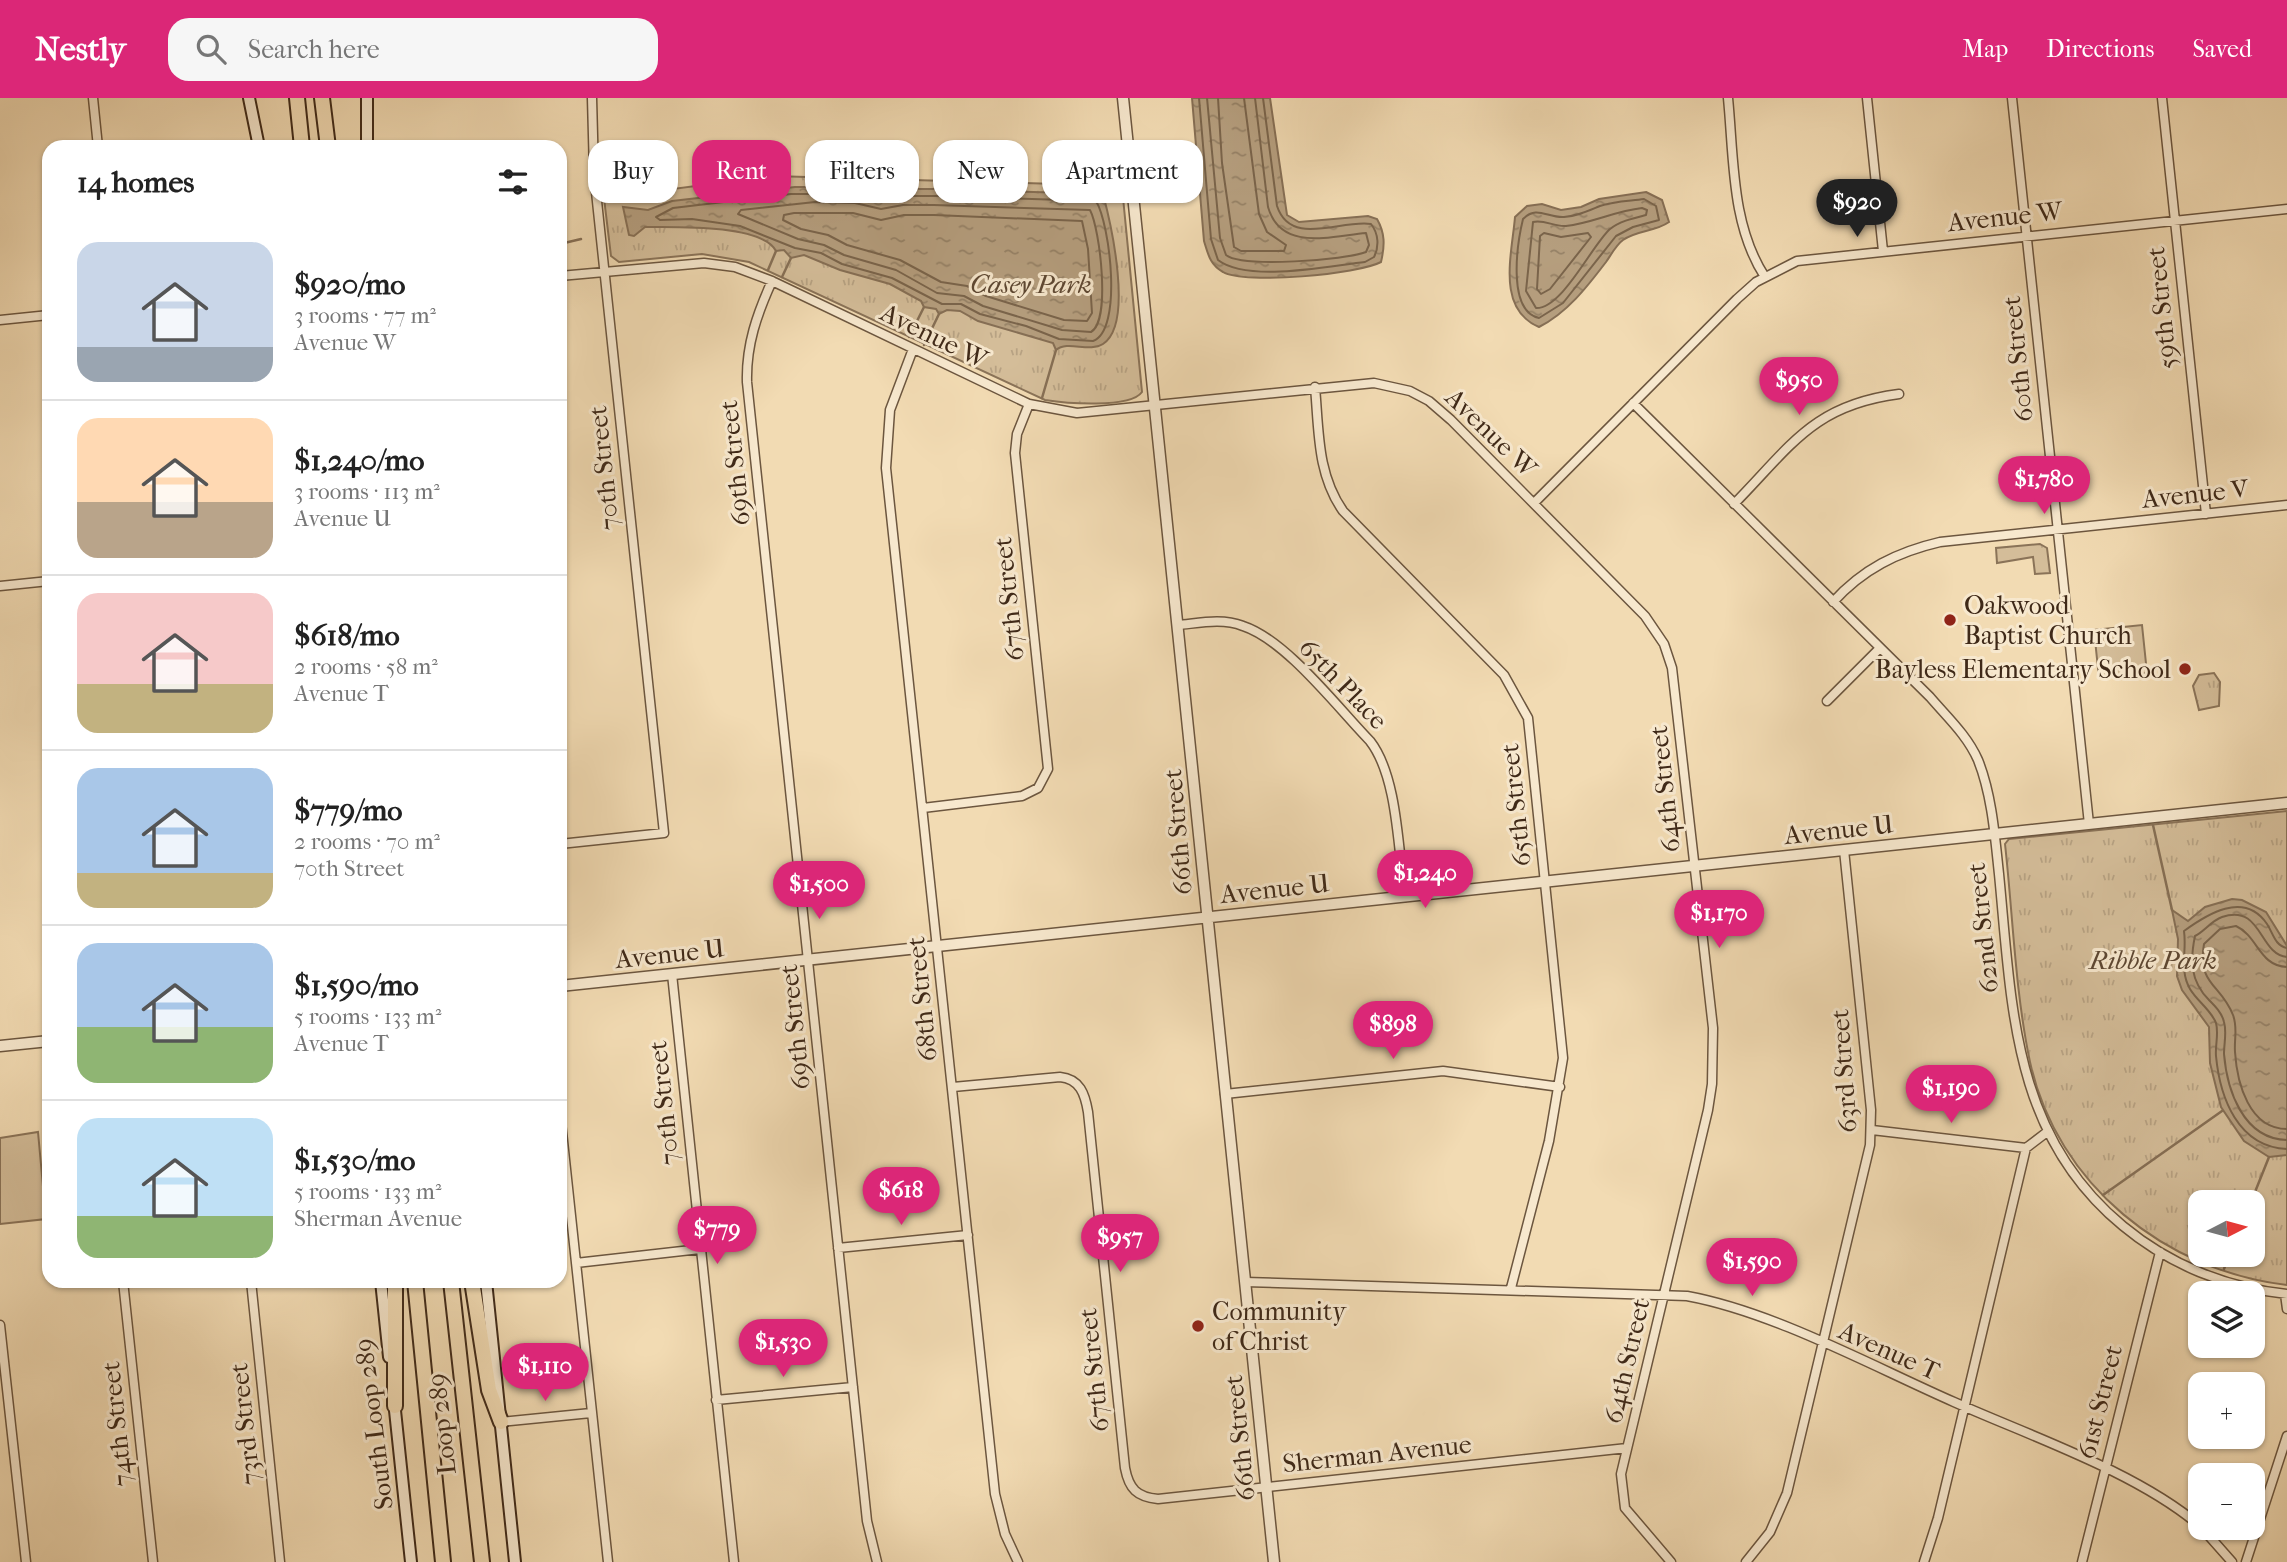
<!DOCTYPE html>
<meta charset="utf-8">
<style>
body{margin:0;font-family:"IM FELL French Canon",serif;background:#f6f6f6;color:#222;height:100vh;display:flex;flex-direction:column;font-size:26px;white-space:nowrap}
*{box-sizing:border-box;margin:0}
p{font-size:23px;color:#767676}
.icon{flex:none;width:38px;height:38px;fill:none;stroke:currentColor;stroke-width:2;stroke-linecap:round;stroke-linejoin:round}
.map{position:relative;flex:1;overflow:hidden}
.drawer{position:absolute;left:42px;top:42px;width:525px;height:1148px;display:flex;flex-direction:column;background:#fff;border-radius:21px;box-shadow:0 2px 5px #0004}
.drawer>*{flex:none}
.top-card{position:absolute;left:588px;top:42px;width:665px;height:63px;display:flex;gap:14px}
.needle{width:46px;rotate:84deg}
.fabs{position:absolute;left:2188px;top:1092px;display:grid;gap:14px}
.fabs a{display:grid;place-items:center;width:77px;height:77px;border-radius:14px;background:#fff;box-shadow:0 2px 5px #0004;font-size:35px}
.price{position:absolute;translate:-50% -60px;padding:0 16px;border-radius:24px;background:#db2777;color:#fff;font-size:23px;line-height:46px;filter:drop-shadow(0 2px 4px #0008)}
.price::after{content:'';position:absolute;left:50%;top:42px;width:21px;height:16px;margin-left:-10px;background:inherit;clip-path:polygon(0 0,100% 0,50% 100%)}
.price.current{background:#222;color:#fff}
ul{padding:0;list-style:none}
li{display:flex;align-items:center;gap:21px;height:175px;padding:0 35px}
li+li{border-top:2px solid #e0e0e0}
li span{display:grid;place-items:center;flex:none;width:196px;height:140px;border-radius:21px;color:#555}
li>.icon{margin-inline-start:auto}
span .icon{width:84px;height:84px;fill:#fffc;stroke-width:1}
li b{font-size:30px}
h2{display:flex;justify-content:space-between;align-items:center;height:84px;padding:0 35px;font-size:30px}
.chip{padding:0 24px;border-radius:21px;background:#fff;box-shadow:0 2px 5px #0004;font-size:24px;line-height:63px}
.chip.current{background:#db2777;color:#fff}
header{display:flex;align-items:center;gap:42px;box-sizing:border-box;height:98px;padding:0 35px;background:#db2777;color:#fff}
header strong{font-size:33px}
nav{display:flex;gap:38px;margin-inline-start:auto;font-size:24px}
.search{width:490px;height:63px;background:#f6f6f6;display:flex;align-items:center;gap:18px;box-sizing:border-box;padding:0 24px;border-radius:21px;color:#767676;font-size:26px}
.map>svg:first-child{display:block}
.grass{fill:#d4bd99;stroke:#8a7358;stroke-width:2}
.park{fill:url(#park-tufts);stroke:#8a7358;stroke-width:2;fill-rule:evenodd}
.water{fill:url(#water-ripples);stroke:#866f55;stroke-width:2}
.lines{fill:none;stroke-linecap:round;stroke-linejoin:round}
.shore{stroke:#7a644b;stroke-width:2}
.stream{stroke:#866f55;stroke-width:2.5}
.minor-casing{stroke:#6c563f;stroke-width:11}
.tertiary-casing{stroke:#6c563f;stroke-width:13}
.secondary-casing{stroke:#3f2918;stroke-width:14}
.motorway-casing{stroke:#3f2918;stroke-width:18}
.minor{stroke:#f7e8ce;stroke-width:8}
.tertiary{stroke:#f7e8ce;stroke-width:10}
.secondary{stroke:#f7e8ce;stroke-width:10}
.motorway{stroke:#f2dbb3;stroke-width:14}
.poi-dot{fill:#8f2418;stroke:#f7e8ce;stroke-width:2.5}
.labels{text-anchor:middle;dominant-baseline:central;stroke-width:6;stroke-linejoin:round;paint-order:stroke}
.street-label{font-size:26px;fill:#3f2918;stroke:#f7e8ce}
.park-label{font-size:26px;font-style:italic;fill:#5d4732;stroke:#f7e8ce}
.poi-label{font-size:26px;fill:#3f2918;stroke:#f7e8ce;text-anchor:start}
</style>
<header>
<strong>Nestly</strong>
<div class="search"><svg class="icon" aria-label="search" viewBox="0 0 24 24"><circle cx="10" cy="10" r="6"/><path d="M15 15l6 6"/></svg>Search here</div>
<nav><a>Map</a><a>Directions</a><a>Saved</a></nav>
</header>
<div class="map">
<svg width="2287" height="1464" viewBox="0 0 2287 1464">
<defs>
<pattern id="park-tufts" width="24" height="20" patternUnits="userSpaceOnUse" patternTransform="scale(1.75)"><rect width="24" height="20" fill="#d4bd99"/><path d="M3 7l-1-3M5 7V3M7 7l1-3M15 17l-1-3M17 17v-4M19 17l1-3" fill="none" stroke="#b7a283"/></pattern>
<pattern id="water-ripples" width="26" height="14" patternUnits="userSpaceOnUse" patternTransform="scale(1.75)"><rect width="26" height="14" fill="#b59e7e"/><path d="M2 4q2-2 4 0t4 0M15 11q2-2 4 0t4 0" fill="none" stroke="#958166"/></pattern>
</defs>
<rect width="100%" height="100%" fill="#f2dbb3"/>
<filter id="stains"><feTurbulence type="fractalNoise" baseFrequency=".00286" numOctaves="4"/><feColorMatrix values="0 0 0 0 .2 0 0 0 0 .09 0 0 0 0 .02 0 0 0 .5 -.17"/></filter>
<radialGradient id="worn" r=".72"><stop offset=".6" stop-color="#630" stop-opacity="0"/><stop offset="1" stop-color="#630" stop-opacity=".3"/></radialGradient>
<path class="grass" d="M2142 527 2147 575 2099 580 2094 532Z
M38 1034 46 1121 0 1126V1040Z"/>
<path class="park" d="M772 78 1057 86 1121 79 1142 294C1130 311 1064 305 1045 302L749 164 702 156 619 164 611 158 604 100Z
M2040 446 2047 450 2050 475 2035 476 2033 459 1997 465 1996 450Z
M2214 575 2220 584 2219 608 2199 612 2193 588 2199 577Z
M2287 713V1187C2166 1173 2057 1087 2030 964 2015 893 2013 818 2005 746L2009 741ZM2200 1104H2252V1157H2200Z"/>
<path class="water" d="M1192 0H1270L1287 117 1299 124 1368 118 1377 121C1385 135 1385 147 1381 164 1359 176 1245 187 1223 174 1210 167 1208 156 1204 143Z
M795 89H858L881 95 902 91H936L1103 96C1111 126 1134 226 1103 246 1089 255 1068 242 1056 252L1053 245 978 223 960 213 947 212 939 216 936 211 924 209 921 203 890 186 840 172 804 157 791 160 784 152 776 153C762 126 673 129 645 129L634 138 629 137 623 109 648 112 672 103Z
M1646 94 1662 102 1669 124C1655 134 1637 132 1623 142 1616 147 1611 157 1606 164 1587 189 1567 215 1539 229 1496 211 1512 156 1515 119L1527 108 1542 106 1561 112 1581 109 1599 101Z
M2232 801 2242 802 2266 814 2287 848V1057L2269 1059 2244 1043 2221 1009 2210 965 2209 929 2182 892 2177 878 2178 841 2172 812 2188 823 2205 809Z"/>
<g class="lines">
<path class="shore" d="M1199 0 1211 141 1218 162C1248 185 1328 168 1365 164L1374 159C1379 149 1379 136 1371 126 1341 121 1291 150 1277 108L1263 0
M1207 0 1220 140 1226 157C1242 170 1346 162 1366 154L1369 147 1366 135C1331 138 1281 154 1268 109L1255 0
M1218 0 1222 65 1234 149 1241 153H1284L1286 147 1267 134 1259 116 1244 0
M791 96H856L881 102 903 98H935L1096 103C1110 126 1123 232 1093 243L1059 241 1026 228 980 216 961 206H942L892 180 842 166 821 155 795 150 740 128 692 121 660 122 656 119 673 110Z
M1644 101 1656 108 1659 122 1633 129 1616 138 1563 205 1539 220C1507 213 1517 146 1523 121 1537 107 1547 120 1564 119 1578 118 1588 113 1600 108 1614 103 1630 103 1644 101Z
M815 104 855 105 881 111 903 107H934L1090 112C1100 131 1111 223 1091 234L1062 232 983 208 964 198 937 195 896 172 844 157 824 147 798 141 738 116 741 112Z
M1642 110 1647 112 1646 117C1634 120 1620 123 1610 131 1592 147 1562 211 1536 210L1526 193 1533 124C1544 121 1554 129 1566 128 1592 125 1615 113 1642 110Z
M794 115H853L881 122 904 117H934L1082 123 1088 151 1092 215 1087 223 1064 222 986 198 967 188 941 184 900 162 847 147 828 137 801 131 783 122 784 117Z
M1544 135 1561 139 1588 135 1591 139 1550 191 1541 196 1537 191 1540 138Z
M2287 850C2275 848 2273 835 2267 826 2244 792 2206 817 2184 833 2187 853 2179 872 2190 891 2197 903 2211 912 2216 925 2219 936 2215 947 2216 958 2220 1000 2238 1049 2287 1051
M2287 859C2259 857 2262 805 2222 819 2211 823 2205 833 2195 838 2190 862 2190 883 2209 902 2215 908 2222 915 2224 924 2227 934 2224 945 2224 956 2227 992 2243 1041 2287 1042
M2287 869C2259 868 2258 838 2236 828L2220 831 2204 846C2197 887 2221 886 2233 917 2238 930 2234 941 2235 954 2237 985 2249 1031 2287 1031"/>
<path class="stream" d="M560 146 581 141
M768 172 776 153
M782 179 791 160
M909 239 924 209
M924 247 939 216
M1042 300 1056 252
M2153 727 2172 812
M2103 1097 2222 1013
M2251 1104 2269 1059
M2224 1171 2229 1157"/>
<g class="minor-casing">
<path id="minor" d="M93 0 98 49
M1728 0C1734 60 1731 127 1765 179
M1867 0 1883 153
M2012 0 2089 726
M2162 0 2206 416
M560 178 704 165 735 169 772 183 1029 306 1077 315 1374 285 1410 293 1429 303 1451 322 1645 518 1664 546 1672 570 1713 930 1712 986 1708 1012 1621 1376 1625 1410 1671 1464
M772 183C757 216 746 247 747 284L867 1423 877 1464
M0 222 49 217
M913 251 890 312 886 370 995 1396 1005 1436 1018 1464
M1315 289C1319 333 1317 376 1343 413L1504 577 1528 620 1563 960 1549 1043 1511 1190
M1633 305 1930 599C1947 619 1967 637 1978 662 1992 697 1995 739 1999 776 2012 908 2012 1037 2123 1128 2170 1167 2227 1190 2287 1196
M1534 405 1737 201 1756 184 1797 163 2287 111
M1734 406C1791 348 1813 307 1899 296
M0 488 49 483
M1833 504C1863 471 1897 454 1940 444L2287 407
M1178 527C1200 525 1222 520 1243 528 1286 542 1337 609 1370 643 1398 679 1398 753 1405 799
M1827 603 1880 550
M923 710 1022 698 1038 690 1048 671 1015 355 1017 336 1029 306
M560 746 664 735 594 75 592 0
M672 876 734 1464
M953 989 1060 979C1080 981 1085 996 1088 1014L1125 1370C1129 1391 1137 1399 1158 1401L1627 1350
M1225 996 1443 973 1560 989
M560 1015 608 1464
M1872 1032 2026 1050
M838 1150 968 1137
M576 1165 700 1151
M123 1183 153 1464
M251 1183 280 1464
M1245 1184 1687 1198C1774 1214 1872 1268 1954 1304 2030 1338 2137 1374 2200 1428
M2285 1196 2287 1211
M0 1227 26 1464
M716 1302 853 1289
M501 1324 591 1315
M2202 1430 2232 1464
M1746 1464 1770 1434 1787 1395 1870 1047 1871 1012 1844 752
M1924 1464 1938 1420 2026 1050 2047 1034
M2082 1464 2160 1154
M2246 1464 2287 1338"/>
</g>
<g class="tertiary-casing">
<path id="tertiary" d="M1123 0 1274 1464
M560 888 2287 705
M0 948 49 943"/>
</g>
<g class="secondary-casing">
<path id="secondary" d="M249 0 259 49
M367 0V49
M381 1183 389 1259
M486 1183 515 1464
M394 1303 411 1464"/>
</g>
<g class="motorway-casing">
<path id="motorway" d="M297 0 302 49
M322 0 328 49
M395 1183V1308
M415 1183 443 1464
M451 1183 482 1464
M472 1183 489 1292 501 1324"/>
</g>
<use href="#minor" class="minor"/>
<use href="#tertiary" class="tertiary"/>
<use href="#secondary" class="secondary"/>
<use href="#motorway" class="motorway"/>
</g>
<g class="poi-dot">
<circle cx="1950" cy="522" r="7"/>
<circle cx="2185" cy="571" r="7"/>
<circle cx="1198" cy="1228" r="7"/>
</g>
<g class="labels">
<g class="street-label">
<text transform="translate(2005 119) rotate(-6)">Avenue W</text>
<text transform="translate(2162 210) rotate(-96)">59th Street</text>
<text transform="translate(934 238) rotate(26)">Avenue W</text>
<text transform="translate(2018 261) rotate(-96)">60th Street</text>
<text transform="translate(1491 335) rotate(44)">Avenue W</text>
<text transform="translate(735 365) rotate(-96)">69th Street</text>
<text transform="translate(604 370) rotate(-96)">70th Street</text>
<text transform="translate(2195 396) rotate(-6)">Avenue V</text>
<text transform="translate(1009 501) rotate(-96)">67th Street</text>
<text transform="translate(1343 586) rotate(46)">65th Place</text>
<text transform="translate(1665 691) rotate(-96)">64th Street</text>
<text transform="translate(1516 707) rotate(-96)">65th Street</text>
<text transform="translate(1839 732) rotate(-6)">Avenue U</text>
<text transform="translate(1178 734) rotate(-95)">66th Street</text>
<text transform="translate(1275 791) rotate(-6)">Avenue U</text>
<text transform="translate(1983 830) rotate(-96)">62nd Street</text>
<text transform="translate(670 856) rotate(-6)">Avenue U</text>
<text transform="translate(922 901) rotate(-96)">68th Street</text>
<text transform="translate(795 929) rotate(-96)">69th Street</text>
<text transform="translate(1844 973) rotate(-94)">63rd Street</text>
<text transform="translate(664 1005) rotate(-96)">70th Street</text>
<text transform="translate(1889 1253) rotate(24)">Avenue T</text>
<text transform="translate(1627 1263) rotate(-77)">64th Street</text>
<text transform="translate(1094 1272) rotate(-96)">67th Street</text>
<text transform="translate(2100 1304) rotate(-76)">61st Street</text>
<text transform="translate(117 1326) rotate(-96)">74th Street</text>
<text transform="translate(245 1326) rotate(-96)">73rd Street</text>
<text transform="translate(374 1326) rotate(-97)">South Loop 289</text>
<text transform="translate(442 1326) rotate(-96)">Loop 289</text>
<text transform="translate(1240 1340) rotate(-96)">66th Street</text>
<text transform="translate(1377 1356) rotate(-6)">Sherman Avenue</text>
</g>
<g class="park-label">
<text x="1031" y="186">Casey Park</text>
<text x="2153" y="862">Ribble Park</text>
</g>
<g class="poi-label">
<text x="1964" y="507">Oakwood<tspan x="1964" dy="30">Baptist Church</tspan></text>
<text x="2171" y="571" text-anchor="end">Bayless Elementary School</text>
<text x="1212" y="1213">Community<tspan x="1212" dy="30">of Christ</tspan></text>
</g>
</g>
<rect width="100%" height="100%" filter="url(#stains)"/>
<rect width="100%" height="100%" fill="url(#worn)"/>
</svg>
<div class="fabs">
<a><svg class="needle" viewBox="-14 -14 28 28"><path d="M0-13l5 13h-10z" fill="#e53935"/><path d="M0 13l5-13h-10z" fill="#767676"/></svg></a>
<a><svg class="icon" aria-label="layers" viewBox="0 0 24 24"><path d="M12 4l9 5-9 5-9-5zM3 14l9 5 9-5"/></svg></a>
<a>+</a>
<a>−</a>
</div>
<b class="price current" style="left:1857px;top:141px">$920</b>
<b class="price" style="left:1799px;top:319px">$950</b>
<b class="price" style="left:2044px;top:418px">$1,780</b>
<b class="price" style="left:1425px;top:812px">$1,240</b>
<b class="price" style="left:819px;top:823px">$1,500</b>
<b class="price" style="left:1719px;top:852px">$1,170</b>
<b class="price" style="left:1393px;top:963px">$898</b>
<b class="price" style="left:1951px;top:1027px">$1,190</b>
<b class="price" style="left:901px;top:1129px">$618</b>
<b class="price" style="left:717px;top:1168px">$779</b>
<b class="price" style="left:1120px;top:1176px">$957</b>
<b class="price" style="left:1752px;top:1200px">$1,590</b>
<b class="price" style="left:783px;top:1281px">$1,530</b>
<b class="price" style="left:545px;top:1305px">$1,110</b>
<div class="top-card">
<a class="chip">Buy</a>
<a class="chip current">Rent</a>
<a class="chip">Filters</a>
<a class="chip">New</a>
<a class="chip">Apartment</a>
</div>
<section class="drawer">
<h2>14 homes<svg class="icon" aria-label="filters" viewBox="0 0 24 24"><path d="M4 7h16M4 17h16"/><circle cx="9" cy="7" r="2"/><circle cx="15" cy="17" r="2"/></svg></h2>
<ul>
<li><span style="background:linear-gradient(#c9d6e8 75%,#9aa5b1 0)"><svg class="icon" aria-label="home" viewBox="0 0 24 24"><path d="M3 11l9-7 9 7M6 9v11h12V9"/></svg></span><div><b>$920/mo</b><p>3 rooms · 77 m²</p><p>Avenue W</p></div></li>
<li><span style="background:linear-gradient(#ffd9b3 60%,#b9a48a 0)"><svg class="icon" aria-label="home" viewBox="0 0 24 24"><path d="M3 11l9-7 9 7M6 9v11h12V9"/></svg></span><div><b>$1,240/mo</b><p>3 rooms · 113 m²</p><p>Avenue U</p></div></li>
<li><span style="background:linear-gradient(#f6c9c9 65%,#c2b280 0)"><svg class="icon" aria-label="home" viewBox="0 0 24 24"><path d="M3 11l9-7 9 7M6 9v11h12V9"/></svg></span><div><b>$618/mo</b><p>2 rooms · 58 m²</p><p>Avenue T</p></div></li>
<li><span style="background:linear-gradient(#a9c7e8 75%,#c2b280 0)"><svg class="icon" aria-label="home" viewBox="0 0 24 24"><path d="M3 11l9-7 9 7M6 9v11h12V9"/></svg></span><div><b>$779/mo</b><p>2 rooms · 70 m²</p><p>70th Street</p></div></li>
<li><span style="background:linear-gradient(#a9c7e8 60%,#8fb573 0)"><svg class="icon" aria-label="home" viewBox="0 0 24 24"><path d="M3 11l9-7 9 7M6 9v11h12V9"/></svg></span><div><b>$1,590/mo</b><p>5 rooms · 133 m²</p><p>Avenue T</p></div></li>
<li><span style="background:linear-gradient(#bfe0f5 70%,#8fb573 0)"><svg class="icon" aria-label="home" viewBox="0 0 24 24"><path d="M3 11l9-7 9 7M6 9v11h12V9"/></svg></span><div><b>$1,530/mo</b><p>5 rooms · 133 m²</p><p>Sherman Avenue</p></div></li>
</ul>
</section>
</div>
